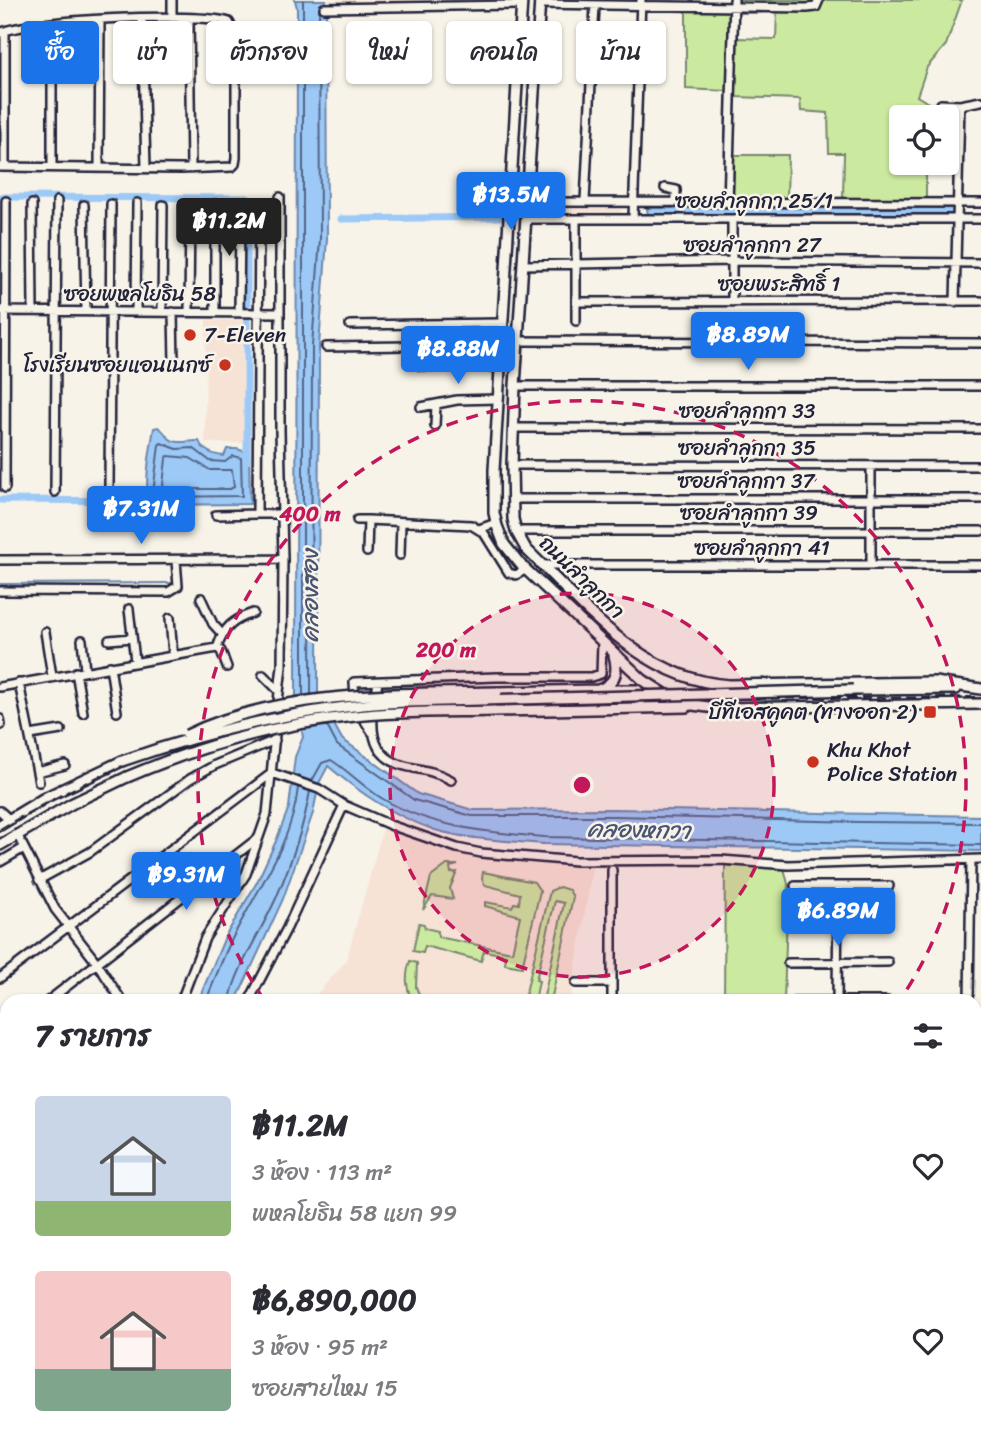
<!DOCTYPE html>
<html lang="th">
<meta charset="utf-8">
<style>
body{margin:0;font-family:Sriracha,"Playpen Sans Thai",sans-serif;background:#f7f7f7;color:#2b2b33;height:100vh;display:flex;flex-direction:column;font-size:26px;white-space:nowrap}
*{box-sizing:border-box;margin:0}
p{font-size:23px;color:#7c7c81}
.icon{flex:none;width:38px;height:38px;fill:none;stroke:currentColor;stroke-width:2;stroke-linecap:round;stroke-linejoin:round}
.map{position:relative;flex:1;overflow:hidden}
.drawer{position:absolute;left:0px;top:994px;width:982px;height:450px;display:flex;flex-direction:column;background:#fff;border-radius:21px 21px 0 0;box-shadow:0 2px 5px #0004}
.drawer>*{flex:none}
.guide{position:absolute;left:21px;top:21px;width:940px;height:63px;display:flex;gap:14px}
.fabs{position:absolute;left:889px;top:105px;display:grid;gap:14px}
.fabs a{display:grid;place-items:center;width:70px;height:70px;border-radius:7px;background:#fff;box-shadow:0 2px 5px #0004;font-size:35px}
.price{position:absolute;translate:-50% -60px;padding:0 16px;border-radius:7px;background:#1a73e8;color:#fff;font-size:23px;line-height:46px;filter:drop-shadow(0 2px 4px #0008)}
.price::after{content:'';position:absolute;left:50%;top:42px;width:21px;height:16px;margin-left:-10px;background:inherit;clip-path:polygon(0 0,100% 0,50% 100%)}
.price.current{background:#222;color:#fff}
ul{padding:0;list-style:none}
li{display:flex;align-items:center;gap:21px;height:175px;padding:0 35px}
li span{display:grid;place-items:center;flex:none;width:196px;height:140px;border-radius:7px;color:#555}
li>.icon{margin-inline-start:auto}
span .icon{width:84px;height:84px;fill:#fffc;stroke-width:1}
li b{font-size:30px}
h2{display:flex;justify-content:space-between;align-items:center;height:84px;padding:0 35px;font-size:30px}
.tag{padding:0 24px;border-radius:7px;background:#fff;box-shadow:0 2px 5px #0004;font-size:24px;line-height:63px}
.tag.current{background:#1a73e8;color:#fff}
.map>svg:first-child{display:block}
.built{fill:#f7e3d5}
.green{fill:#cce9a0;stroke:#77866e;stroke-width:2}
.water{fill:#9dc9f7;stroke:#6c86ac;stroke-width:2}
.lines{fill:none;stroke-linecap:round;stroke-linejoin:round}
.shore{stroke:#536586;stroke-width:2}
.stream{stroke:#6c86ac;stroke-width:2}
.canal{stroke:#9dc9f7;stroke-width:7}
.minor-casing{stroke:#22223b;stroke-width:12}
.major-casing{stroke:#22223b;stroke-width:14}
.minor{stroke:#f7f3e8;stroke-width:7}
.major{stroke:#f7f3e8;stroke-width:9}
.rail{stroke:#22223b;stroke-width:2;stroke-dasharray:10 5;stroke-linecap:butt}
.major-bridge-casing{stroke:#22223b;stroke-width:14;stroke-linecap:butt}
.major-bridge{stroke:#f7f3e8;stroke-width:9}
.ring{fill:none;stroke:#c2185b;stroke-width:3.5;stroke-dasharray:12 9}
.poi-dot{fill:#c8321e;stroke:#f7f3e8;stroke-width:2.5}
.labels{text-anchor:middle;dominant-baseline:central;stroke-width:5;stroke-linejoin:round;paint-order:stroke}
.street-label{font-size:21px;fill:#22223b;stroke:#f7f3e8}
.poi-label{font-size:21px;fill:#22223b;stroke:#f7f3e8;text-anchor:start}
.water-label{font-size:23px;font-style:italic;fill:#475473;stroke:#f7f3e8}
.centre{fill:#c2185b;stroke:#f7f3e8;stroke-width:3.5}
.ring-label{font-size:21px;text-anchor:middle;font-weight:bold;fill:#c2185b;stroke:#f7f3e8;stroke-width:5;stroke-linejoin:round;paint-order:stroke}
</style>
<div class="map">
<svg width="981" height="1443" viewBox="0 0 981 1443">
<rect width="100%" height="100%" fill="#f7f3e8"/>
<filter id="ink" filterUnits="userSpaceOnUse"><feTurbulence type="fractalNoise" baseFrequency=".0143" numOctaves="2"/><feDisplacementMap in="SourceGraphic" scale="14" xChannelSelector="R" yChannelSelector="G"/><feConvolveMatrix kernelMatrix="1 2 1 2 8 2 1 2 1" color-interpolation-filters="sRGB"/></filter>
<g filter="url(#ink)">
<path class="built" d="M328 0H515L328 3Z
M532 208 621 209V217L532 216Z
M206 320H243L244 443H205Z
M384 825 457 853 593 864 570 1001H311L346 961Z
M325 1437H494L493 1443H323Z
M629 1437H738V1443H629Z"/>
<path class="green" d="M739 0H814L810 3H744Z
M822 0H962L946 45 927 67 917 96 935 107 955 108 954 151H947V117H901V163H926V198H843L844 153H829L828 113 801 111 800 99 735 97 737 38 776 39 777 11H815L821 6Z
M728 8 731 11 727 91 686 89V9Z
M734 155H788L787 200 733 199Z
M447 865H458L450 867 451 873 457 872 450 888 453 899 432 896 423 910 431 877Z
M725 865 784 868 788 884 784 1001H724Z
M483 872 534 882 540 891 522 967 505 964 506 955 484 951 481 961 425 946 423 953 413 951 419 923 424 924 425 928 438 931V937L512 952 520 916 485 906V902L512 907 514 903 519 904 520 894 485 885 482 879Z
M559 887 569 890 573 897 551 1001H543L564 903 555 901 536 980 539 981 535 1001H524L550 891Z
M410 961 417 963 416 987 422 1001H412C406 987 405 976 410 961Z"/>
<path class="water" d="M295 0H326L327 239 319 346 318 695 342 739 418 794 473 810 614 809 981 816V851L544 844C510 841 468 840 435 830 394 816 361 794 328 766L319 783 313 813 283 899 236 1001H198L225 937 257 882 276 841 289 807 295 757 303 737 296 700 297 8Z
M953 207V217L648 216 647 208Z
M158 427C165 431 165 435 170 439 177 445 191 440 199 441 203 451 214 455 224 456L227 449H237L249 453 250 504 149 505C144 480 150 452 154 428Z
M7 1368V1437H14L11 1443H0V1381Z"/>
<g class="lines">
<path class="shore" d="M303 0V695
M161 443 177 449 193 448 210 461 225 462 233 456 241 458 242 496 156 497 154 485 159 445Z
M168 456 190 458 210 470H232L234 487 230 489H165L163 485 166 459Z
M311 695 312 346 320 239 319 10
M327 726 337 745 414 800 472 816H614L859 822 981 823
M312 781 322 763 331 760C349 771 364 788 383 799 432 828 488 832 544 837L981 845
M206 1001C214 981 222 960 231 941 256 890 292 845 298 788
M230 1001C234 971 265 925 277 896 291 863 304 826 310 791"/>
<path class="stream" d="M0 584 173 583"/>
<path class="canal" d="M0 197 247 198V461
M341 219 504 217
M0 500 157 501"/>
<g class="minor-casing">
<path id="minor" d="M172 0V18
M539 4 807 8 816 7 819 0
M324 8 522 5
M189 18 191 169
M142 19 146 168
M0 33C27 19 199 12 229 22L234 32 236 49V158L235 164 232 167 181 169 0 167
M941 104 960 105 981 101
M5 167V31
M52 167V23
M99 167 100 21
M665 188 676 190V203
M585 201 595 5
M527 202 981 203
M728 203 734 0
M32 204 33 311
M84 205 86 311
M259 209 257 514H281
M633 218 641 0
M527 219H981
M732 219V302
M524 265 732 261 981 263
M576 302 981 301
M955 302 960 105
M0 311 279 313
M136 312 137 203
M162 312 163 205
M173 312 174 363
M189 312 190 206
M215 312V204
M239 313 240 217
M576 321V219
M350 325 502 323
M518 341 981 343
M326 347 501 345
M421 366 499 367
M515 386H981
M421 407 457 400 498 399
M435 426 436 405
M514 428 981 429
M512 465 981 466
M109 487 111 204
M5 488 6 201
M55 492 57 201
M512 499H981
M216 515 257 514
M357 520H368
M479 529 496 523
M516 531H981
M367 552 368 520 471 525 484 533 509 573 516 575 525 570
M400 555 401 522
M0 560 283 559
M543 565H981
M871 565V466
M0 591 168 592 178 586 176 560
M201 598 213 624 222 634
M129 609 135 661
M170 618 173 655
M45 632 52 676
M82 640 85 670
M109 640 132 638
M217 648C224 627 233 620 253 613
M110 666 117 712
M76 672 83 713
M263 675 279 691
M378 682C372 717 362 757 409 767 424 770 437 772 451 780
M19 683 39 782
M0 687 217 648 221 651 227 667
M355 701 354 682 497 677H591L601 674 602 643
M277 710 282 666 283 559 280 431V197
M359 712 372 732
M0 719 1 725
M30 735 61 730
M37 772 65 765
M272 773 319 789 344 805 390 825 457 848 481 853 576 861 721 860 788 865 981 859
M0 811 9 819
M17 834 55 909 97 963 122 1001
M0 862 24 848
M39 880 90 852 190 779 215 765 275 740
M795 886H889
M791 924H885
M788 963 888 962
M0 978 272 773
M576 983H612
M48 1001 258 838
M181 1001 205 938 246 874 267 814 276 725
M249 1001 287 928 344 805
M612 1001V870
M796 1001H887
M837 1001 838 886
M969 1001 971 860
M0 1039 7 1033
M0 1117 7 1110
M0 1200 7 1193
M0 1255 7 1248
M0 1288 7 1280
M0 1347 7 1334
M18 1443 21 1437
M313 1443 315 1437
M506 1443 539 1442
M574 1443V1437
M610 1443V1437
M759 1443V1437
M834 1443V1437
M908 1443V1437
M919 1443V1437
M966 1443V1437"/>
</g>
<g class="major-casing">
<path id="major" d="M522 0 494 470V513L497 526 504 544 521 565 643 680 673 699 685 704 716 708 981 704
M540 0 515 386 512 465 513 519 516 531 526 549C584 605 642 680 729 685L935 682 981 689
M603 690H637L640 693 641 700
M853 690 956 689
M497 692 598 690C615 684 619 673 614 655
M494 711 687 707
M0 825 46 797 122 761
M0 845 73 803 127 777"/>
</g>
<use href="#minor" class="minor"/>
<use href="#major" class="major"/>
<path class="rail" d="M0 829C78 783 158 745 247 724 351 699 457 702 563 701 702 699 842 698 981 697"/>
<g class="major-bridge-casing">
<path id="major-bridge" d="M187 735C279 690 397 694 497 692
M122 761C214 729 308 706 406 702L853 690
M127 777C200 746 275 724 355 716 401 711 448 712 494 711"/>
</g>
<use href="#major-bridge" class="major-bridge"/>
</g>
</g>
<circle cx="582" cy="785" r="192" fill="#c2185b" fill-opacity=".12"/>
<g class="ring">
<circle cx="582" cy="785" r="192"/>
<path d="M264 1000A384 384 0 1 1 900 1000"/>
</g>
<g class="poi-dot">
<circle cx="190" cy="335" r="7"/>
<circle cx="225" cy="365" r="7"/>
<rect x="923" y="705" width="14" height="14" rx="3.5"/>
<circle cx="813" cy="762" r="7"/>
</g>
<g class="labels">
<g class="street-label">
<text x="754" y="201">ซอยลำลูกกา 25/1</text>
<text x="752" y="245">ซอยลำลูกกา 27</text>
<text x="779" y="284">ซอยพระสิทธิ์ 1</text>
<text x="140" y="294">ซอยพหลโยธิน 58</text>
<text x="747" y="411">ซอยลำลูกกา 33</text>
<text x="747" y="448">ซอยลำลูกกา 35</text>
<text x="746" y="481">ซอยลำลูกกา 37</text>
<text x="749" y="513">ซอยลำลูกกา 39</text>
<text x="762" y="548">ซอยลำลูกกา 41</text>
<text transform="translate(582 577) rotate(44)">ถนนลำลูกกา</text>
</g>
<g class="poi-label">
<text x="204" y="335">7-Eleven</text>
<text x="211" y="365" text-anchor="end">โรงเรียนซอยแอนเนกซ์</text>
<text x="916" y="712" text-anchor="end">บีทีเอสคูคต (ทางออก 2)</text>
<text x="827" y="750">Khu Khot<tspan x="827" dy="24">Police Station</tspan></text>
</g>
<g class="water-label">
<text transform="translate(310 596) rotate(-90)">คลองสอง</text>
<text transform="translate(639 830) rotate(1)">คลองหกวา</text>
</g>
</g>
<circle cx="582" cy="785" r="10" class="centre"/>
<g class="ring-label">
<text x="310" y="521">400 m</text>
<text x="446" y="657">200 m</text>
</g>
</svg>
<div class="fabs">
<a><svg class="icon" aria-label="locate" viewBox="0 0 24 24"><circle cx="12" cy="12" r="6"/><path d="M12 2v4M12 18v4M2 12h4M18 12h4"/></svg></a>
</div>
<b class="price" style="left:511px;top:232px">฿13.5M</b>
<b class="price current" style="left:229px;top:258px">฿11.2M</b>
<b class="price" style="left:748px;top:372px">฿8.89M</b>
<b class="price" style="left:458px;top:386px">฿8.88M</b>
<b class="price" style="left:141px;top:546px">฿7.31M</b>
<b class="price" style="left:186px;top:912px">฿9.31M</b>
<b class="price" style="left:838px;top:948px">฿6.89M</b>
<div class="guide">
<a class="tag current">ซื้อ</a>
<a class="tag">เช่า</a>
<a class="tag">ตัวกรอง</a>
<a class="tag">ใหม่</a>
<a class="tag">คอนโด</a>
<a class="tag">บ้าน</a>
</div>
<section class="drawer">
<h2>7 รายการ<svg class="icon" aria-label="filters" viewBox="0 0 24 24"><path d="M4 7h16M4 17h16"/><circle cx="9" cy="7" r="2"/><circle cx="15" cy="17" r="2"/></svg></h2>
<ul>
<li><span style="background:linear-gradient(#c9d6e8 75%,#8fb573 0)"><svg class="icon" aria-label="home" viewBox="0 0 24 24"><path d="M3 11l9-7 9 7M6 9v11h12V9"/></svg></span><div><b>฿11.2M</b><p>3 ห้อง · 113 m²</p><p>พหลโยธิน 58 แยก 99</p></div><svg class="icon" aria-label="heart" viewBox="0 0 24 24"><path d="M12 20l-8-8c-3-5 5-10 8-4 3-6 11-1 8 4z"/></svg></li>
<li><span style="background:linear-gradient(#f6c9c9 70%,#7fa58c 0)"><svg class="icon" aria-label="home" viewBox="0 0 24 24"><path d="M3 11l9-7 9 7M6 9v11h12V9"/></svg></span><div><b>฿6,890,000</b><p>3 ห้อง · 95 m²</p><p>ซอยสายไหม 15</p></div><svg class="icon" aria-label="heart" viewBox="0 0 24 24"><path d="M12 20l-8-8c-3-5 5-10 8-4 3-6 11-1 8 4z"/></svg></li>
</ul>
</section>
</div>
